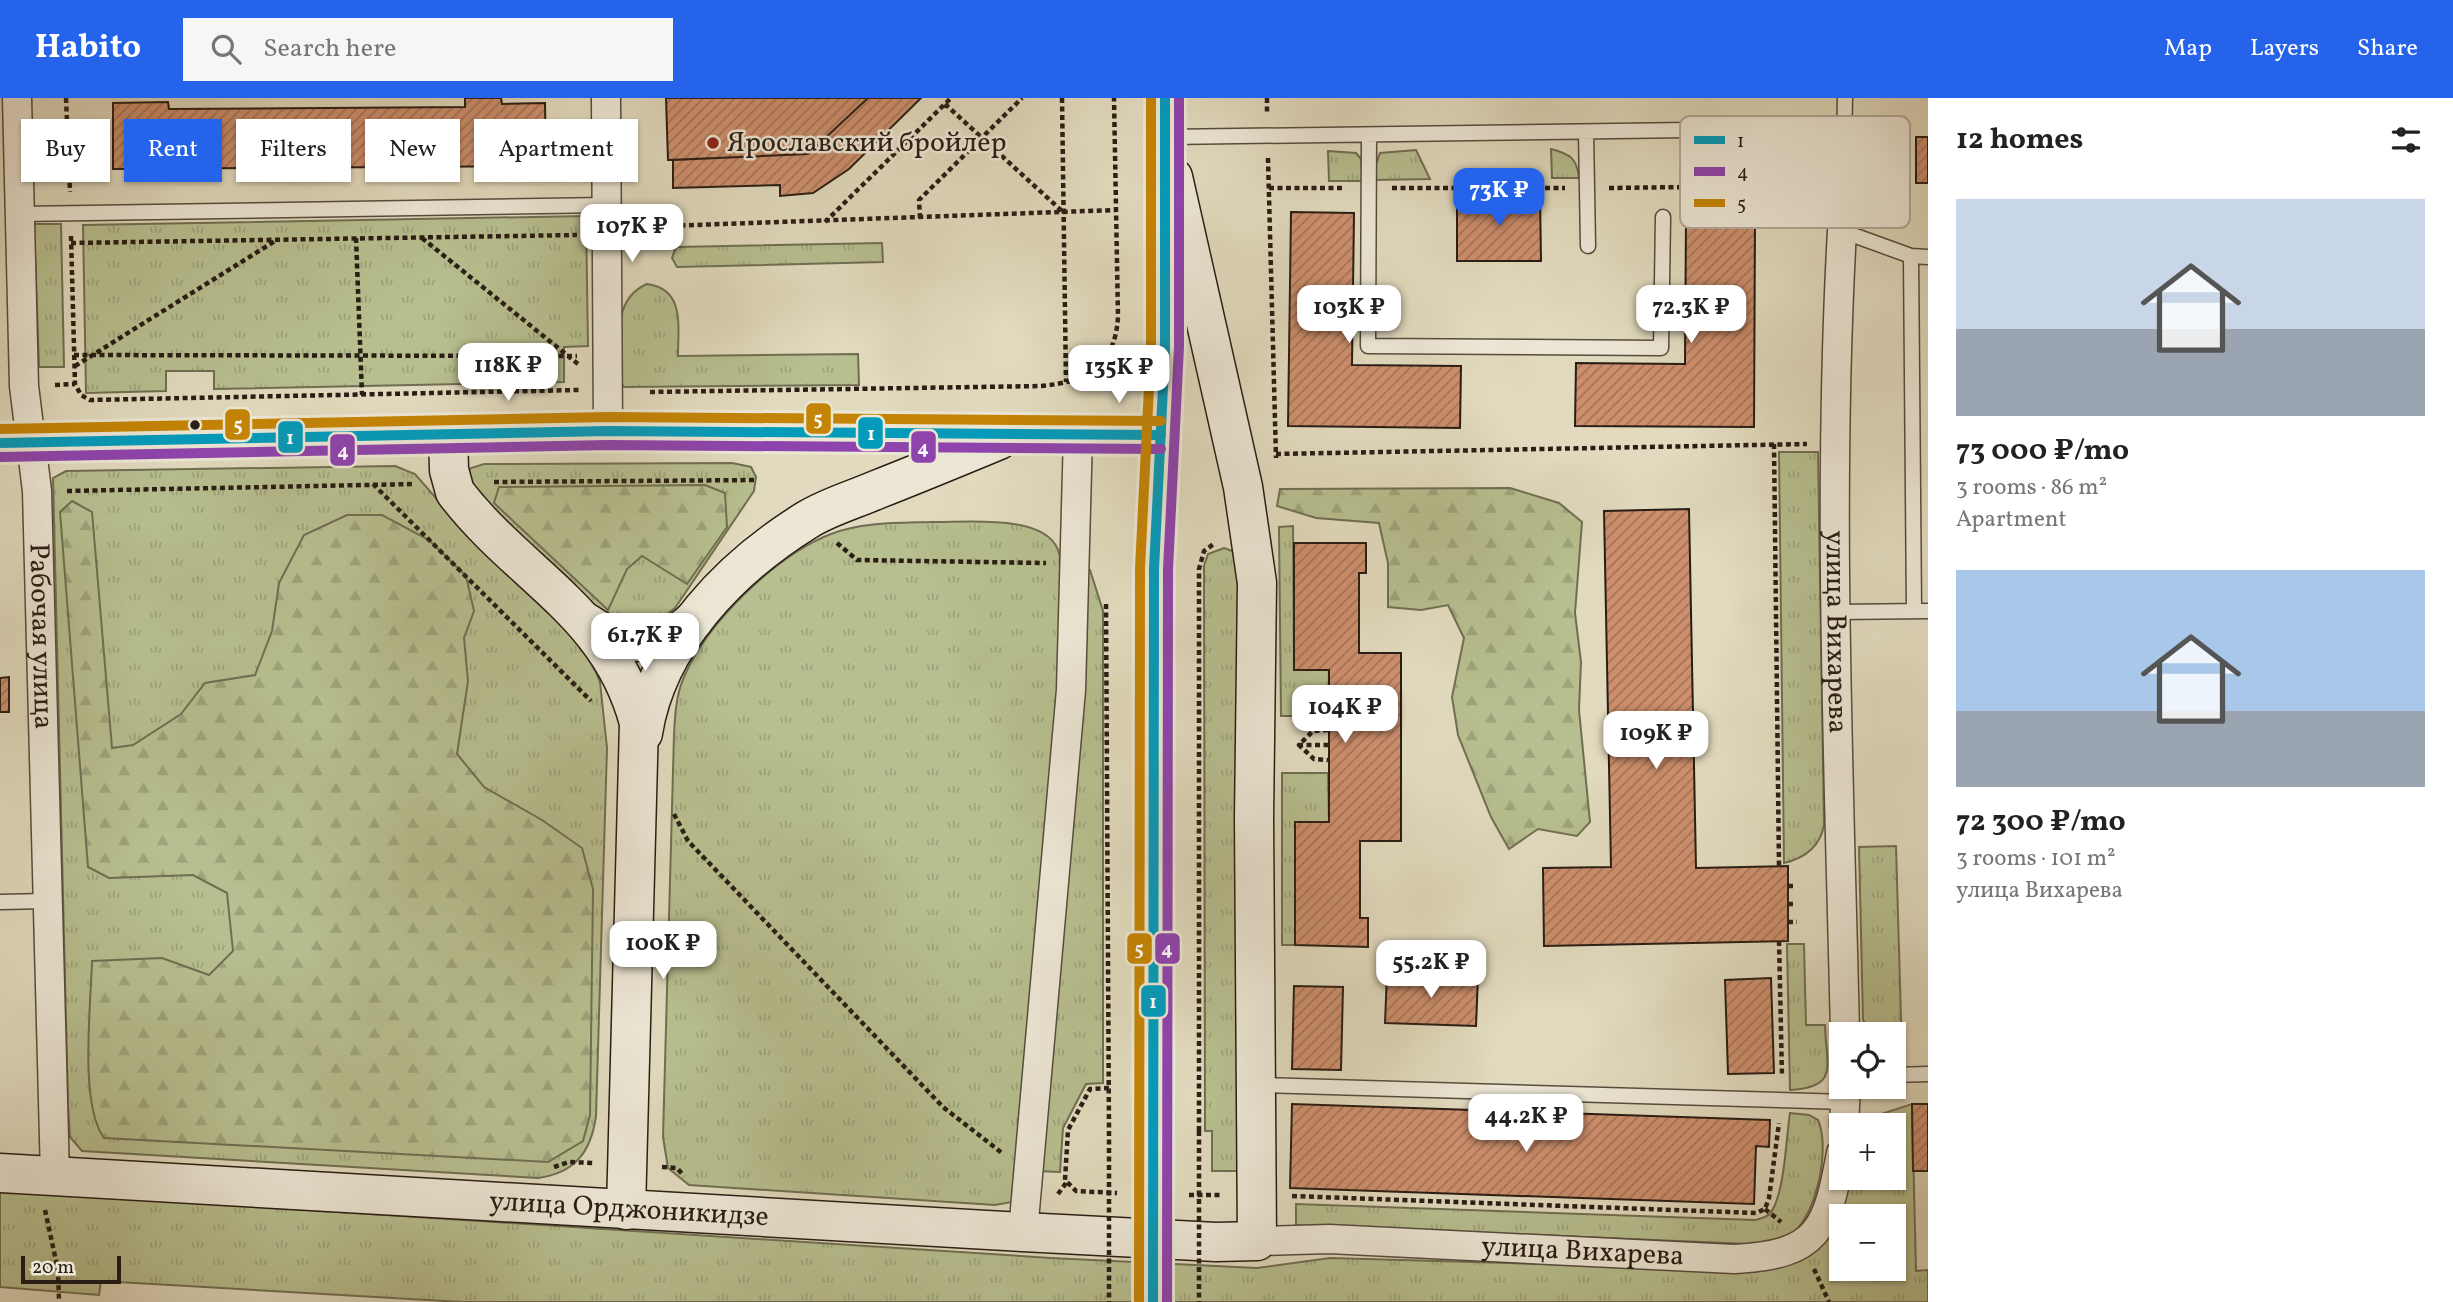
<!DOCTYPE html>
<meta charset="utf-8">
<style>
body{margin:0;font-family:Vollkorn,serif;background:#f6f6f6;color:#222;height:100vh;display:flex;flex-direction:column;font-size:26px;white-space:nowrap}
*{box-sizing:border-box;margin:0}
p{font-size:23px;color:#767676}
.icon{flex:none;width:38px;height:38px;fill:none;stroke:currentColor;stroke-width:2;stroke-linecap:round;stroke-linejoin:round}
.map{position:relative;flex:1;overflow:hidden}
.sheet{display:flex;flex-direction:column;background:#fff;width:525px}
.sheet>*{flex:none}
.top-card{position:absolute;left:21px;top:21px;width:665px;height:63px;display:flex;gap:14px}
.tools{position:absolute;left:1829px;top:924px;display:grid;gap:14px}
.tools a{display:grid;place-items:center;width:77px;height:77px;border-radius:0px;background:#fff;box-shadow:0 2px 5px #0004;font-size:35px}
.scale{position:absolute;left:21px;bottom:18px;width:100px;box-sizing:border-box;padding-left:7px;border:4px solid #291d14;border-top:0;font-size:19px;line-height:24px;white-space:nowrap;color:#291d14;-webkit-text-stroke:5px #ece7d5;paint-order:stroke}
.price{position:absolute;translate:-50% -60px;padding:0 16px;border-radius:14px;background:#fff;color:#222;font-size:23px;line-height:46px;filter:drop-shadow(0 2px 4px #0008)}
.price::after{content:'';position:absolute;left:50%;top:42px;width:21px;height:16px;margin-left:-10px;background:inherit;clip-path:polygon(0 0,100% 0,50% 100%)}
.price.selected{background:#2563eb;color:#fff}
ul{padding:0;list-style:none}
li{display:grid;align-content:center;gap:14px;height:371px;padding:0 28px}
li span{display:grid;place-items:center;height:217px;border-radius:0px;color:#555}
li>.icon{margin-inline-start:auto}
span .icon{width:126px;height:126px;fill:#fffc;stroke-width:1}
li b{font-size:30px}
h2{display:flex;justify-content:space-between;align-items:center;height:84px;padding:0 28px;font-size:30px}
.chip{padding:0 24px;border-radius:0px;background:#fff;box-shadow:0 2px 5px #0004;font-size:24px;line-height:63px}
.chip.selected{background:#2563eb;color:#fff}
header{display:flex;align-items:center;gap:42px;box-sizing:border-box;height:98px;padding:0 35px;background:#2563eb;color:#fff}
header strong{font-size:33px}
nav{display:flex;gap:38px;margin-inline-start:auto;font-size:24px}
.search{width:490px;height:63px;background:#f6f6f6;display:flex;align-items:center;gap:18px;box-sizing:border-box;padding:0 24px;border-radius:0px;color:#767676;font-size:26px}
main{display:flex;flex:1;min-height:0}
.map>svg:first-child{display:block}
.grass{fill:url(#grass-tufts);stroke:#706e52;stroke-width:2;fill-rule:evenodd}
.forest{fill:url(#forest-firs);stroke:#706e52;stroke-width:2}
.building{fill:url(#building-hatch);stroke:#291d14;stroke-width:2}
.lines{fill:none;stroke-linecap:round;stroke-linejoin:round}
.lane-casing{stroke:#574c3e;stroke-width:17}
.street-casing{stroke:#574c3e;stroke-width:31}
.secondary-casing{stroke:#291d14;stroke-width:41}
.primary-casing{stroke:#291d14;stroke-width:41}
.path{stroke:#291d14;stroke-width:4.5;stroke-dasharray:5 3.5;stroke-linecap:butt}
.lane{stroke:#ece7d5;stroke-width:14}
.street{stroke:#ece7d5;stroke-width:28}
.secondary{stroke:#ece7d5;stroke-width:38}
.primary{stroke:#e0bd7f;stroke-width:38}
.primary-bridge-casing{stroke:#291d14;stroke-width:41;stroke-linecap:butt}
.path-bridge{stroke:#291d14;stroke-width:4.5;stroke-dasharray:5 3.5;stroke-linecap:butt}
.primary-bridge{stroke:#e0bd7f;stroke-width:38}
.bus-1-casing{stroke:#ece7d5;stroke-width:16}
.bus-2-casing{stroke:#ece7d5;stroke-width:16}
.bus-3-casing{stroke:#ece7d5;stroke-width:16}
.bus-1{stroke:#049bbb;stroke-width:10}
.bus-2{stroke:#8e44ad;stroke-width:10}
.bus-3{stroke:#c48405;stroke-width:10}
.poi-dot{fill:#8f2418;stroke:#ece7d5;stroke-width:2.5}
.bus-dot{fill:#291d14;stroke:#ece7d5;stroke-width:2.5}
.labels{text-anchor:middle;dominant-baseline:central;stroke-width:5;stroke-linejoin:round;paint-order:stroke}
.poi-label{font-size:28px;fill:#291d14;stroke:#ece7d5;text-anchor:start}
.street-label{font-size:28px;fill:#291d14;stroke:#ece7d5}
.key{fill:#ece7d5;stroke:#b2aa9b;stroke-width:2}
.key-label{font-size:19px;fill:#291d14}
.line-badge{stroke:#ece7d5;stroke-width:2.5}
.badge-label{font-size:19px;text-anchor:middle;font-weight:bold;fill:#fff}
</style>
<header>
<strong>Habito</strong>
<div class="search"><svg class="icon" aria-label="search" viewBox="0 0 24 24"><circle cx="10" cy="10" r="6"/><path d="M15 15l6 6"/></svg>Search here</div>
<nav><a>Map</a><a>Layers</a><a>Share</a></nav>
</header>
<main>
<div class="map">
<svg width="1928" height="1204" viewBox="0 0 1928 1204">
<defs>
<pattern id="grass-tufts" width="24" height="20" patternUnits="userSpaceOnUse" patternTransform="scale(1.75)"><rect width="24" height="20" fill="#b7be8f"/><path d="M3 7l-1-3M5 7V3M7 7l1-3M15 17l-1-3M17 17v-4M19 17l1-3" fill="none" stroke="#9da37a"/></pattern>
<pattern id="forest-firs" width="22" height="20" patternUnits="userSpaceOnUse" patternTransform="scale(1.75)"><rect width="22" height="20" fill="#b7be8f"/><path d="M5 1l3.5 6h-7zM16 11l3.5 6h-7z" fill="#9da37a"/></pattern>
<pattern id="building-hatch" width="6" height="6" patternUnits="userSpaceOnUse" patternTransform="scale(1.75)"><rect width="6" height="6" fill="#cd8f6d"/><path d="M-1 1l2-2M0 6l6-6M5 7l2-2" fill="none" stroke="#a67458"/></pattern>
</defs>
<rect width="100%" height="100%" fill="#e1dabe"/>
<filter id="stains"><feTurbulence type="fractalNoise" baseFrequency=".00286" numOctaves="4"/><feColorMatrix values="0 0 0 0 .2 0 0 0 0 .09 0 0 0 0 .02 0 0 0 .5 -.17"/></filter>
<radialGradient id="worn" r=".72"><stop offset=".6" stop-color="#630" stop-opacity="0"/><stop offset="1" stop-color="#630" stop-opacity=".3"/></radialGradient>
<path class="grass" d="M1551 51C1570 56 1577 60 1579 80H1552Z
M1416 52 1430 81 1374 82 1375 68 1380 55Z
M1328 53 1356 55 1361 61 1363 83H1329Z
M586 118 588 248 564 249V284L214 291V273H166V293L86 295 83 127Z
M34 126H61L64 269H39Z
M882 145 883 164 677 169 672 160 676 149Z
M647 186C685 191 678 227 678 258L858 256 859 287 624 289 621 285C621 250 609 202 647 186Z
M1779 354H1818L1824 727C1820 749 1805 760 1784 765Z
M732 365 751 369 756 379 754 393 675 510 653 527H629L594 508 476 393 468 374 471 370 484 366Z
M395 368 415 376 449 415 572 534 593 567 600 584 607 650 596 1018C591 1054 575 1075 538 1080L82 1053 70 1039 68 1007 53 380 66 373Z
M931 424C964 425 1044 415 1058 452 1064 469 1064 489 1066 506L1012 1104 995 1107 689 1087 668 1070 663 1039 674 637C675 617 676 597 684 579 707 525 776 457 831 436 862 424 898 425 931 424Z
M1293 428 1294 571 1329 572 1328 618H1281L1279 429Z
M1224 450 1235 454 1239 461 1245 1073H1212V1033H1205L1204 468 1208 456Z
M1083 472H1090L1103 513V985L1086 986 1063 1030 1060 1074 1036 1073Z
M1282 675H1328L1329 724 1295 725V847H1282Z
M1896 748 1902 955 1894 951V936H1872L1863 922 1859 749Z
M1787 846H1804L1806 927H1825C1826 968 1840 989 1790 992Z
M1912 1006 1916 1173 1928 1172V1204H462L101 1183 99 1197 0 1189V1092L1051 1160 1257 1170 1330 1160 1763 1172C1817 1161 1839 1133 1850 1080H1894V1027H1871L1878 1017ZM1841 1118H1894V1171H1841Z
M1790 1015 1809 1017 1818 1022C1831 1051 1816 1124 1787 1139 1776 1144 1760 1144 1749 1146L1296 1127V1106L1755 1122C1763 1120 1769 1119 1773 1111 1785 1088 1786 1041 1790 1015Z"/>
<path class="forest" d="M705 387 725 395 727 429 687 486 642 458 627 471 608 512 494 405 499 389Z
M1510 390 1559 405 1582 424 1575 515 1581 564 1579 612 1590 724 1577 738 1538 731 1509 751 1491 719 1458 637 1452 599 1464 540 1448 507 1421 512 1388 509V465L1379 425 1316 420 1277 408 1280 391Z
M72 403 92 414 112 650 133 647 181 616 205 585 255 577 272 533 279 485 304 437 347 417H382L429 442 466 478 474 513 464 540 468 583 457 656 484 689 542 722 582 750 593 791 590 1017 583 1043 548 1064 104 1040C79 1006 91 907 92 863L162 860 209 877 233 853 227 795 193 777 109 780 88 769 60 414Z"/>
<path class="building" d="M465 0H501L502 6 545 5 546 68 113 71V5L168 4 169 11 465 9Z
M666 0H868L808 56 668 62Z
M868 0H921L849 71 813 95 780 98V87L673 90V62L808 56Z
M1916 39H1928V85H1916Z
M1540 97 1541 163H1457V98Z
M1291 114 1354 115 1352 267 1461 268 1460 330 1288 328Z
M1686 119H1755L1754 329 1575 328 1576 265 1685 266Z
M1689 411 1696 770 1788 768V843L1544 848 1543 770 1611 769 1604 413Z
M1294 445H1366V475H1359V555H1401V743H1360V820H1368V849L1295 847V724H1329V572H1294Z
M9 579V614H0V580Z
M1387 875 1478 878 1476 928 1385 925Z
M1771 880 1774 975 1728 976 1725 882Z
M1294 888 1343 889 1341 972 1292 971Z
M1292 1006 1770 1022 1769 1049 1756 1048 1754 1106 1290 1090Z
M1912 1006H1928V1073H1913Z"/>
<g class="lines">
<g class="lane-casing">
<path id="lane" d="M1845 0 1842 133 1911 158 1928 159
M1586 34 1588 148
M1369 37 1368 248 1661 250 1663 119
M1168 39 1845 30
M20 116 607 107
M1911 158 1914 513
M1836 514 1928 513
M0 804 46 803
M1894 977 1928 976
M1258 987 1846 1004"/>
</g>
<g class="street-casing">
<g id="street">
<path id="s1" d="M17 0 24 288 37 393 55 1078"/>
<path d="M606 0 608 333"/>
<path id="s2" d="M1842 133C1827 400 1839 669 1845 936"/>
<path d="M1844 1027 1846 989"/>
<path d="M1023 1134 1071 592 1078 337"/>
<path id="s3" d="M1257 1143 1329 1141 1734 1161C1818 1157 1827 1132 1841 1055"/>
</g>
</g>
<g class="secondary-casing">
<g id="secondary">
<path d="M448 336 449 372 455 394C519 478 610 514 639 625L626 1112"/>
<path d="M0 345 608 333 1161 337"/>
<path d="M587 525C622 549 662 553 694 522"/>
<path d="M643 635C657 544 731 469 807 422 828 409 853 402 876 392 917 376 958 359 999 342"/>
<path id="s4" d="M0 1075 1023 1134 1216 1144 1257 1143 1254 720 1257 485 1243 389 1173 79"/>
</g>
</g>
<g class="primary-casing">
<path id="primary" d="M1154 1033V471L1165 249V0"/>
</g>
<path class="path" d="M66 0 70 94
M1062 0 1066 284
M1267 0V17
M945 6 1063 114
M1268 60 1276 360
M1269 90H1345
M1392 90H1565
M1609 90 1687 89
M920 120 919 102 1022 0
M825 124 951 0
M638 129 1116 112
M71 138 75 286 81 297 90 302 579 292
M356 140 362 297
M422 140 578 266
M71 145 577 137
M74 257 577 258
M75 268 275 143
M55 287 75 286
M650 294 1041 288C1087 284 1115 268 1118 219L1114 0
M1774 346 1779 769
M1276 356 1807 346
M494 384 757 382
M373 386 591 603
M67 393 415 386
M837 445 857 462 1046 465
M1106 506 1109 1033
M1328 632 1313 633 1299 647 1314 661 1328 662
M1298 647H1329
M674 716 688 743 943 1009 1002 1055
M1788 788H1796
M1788 806H1796
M1788 824H1797
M1779 843 1782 978
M1109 990 1090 991 1068 1032 1065 1082 1076 1093 1117 1095
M1199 1033V471L1204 453 1215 445
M554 1069 569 1064 594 1065
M662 1069 677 1070 684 1078
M1058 1096 1066 1085
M1189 1097H1222
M1292 1098 1756 1115 1765 1111 1769 1100 1779 1025
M1765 1111 1781 1124
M45 1112 58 1172 59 1204
M1814 1171 1829 1204"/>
<use href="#lane" class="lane"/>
<use href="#street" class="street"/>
<use href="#secondary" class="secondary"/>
<use href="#primary" class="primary"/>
<g class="primary-bridge-casing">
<path id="primary-bridge" d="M1153 1204 1154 1033"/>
</g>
<path class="path-bridge" d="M1109 1033V1204
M1199 1033V1204"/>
<use href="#primary-bridge" class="primary-bridge"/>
<g class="bus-1-casing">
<path id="bus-1" d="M0 345 608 333 1161 337
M1153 1204 1154 471 1165 249V0"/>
</g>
<g class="bus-2-casing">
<path id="bus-2" d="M0 359 608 347 1161 351
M1167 1204 1168 471 1179 249V0"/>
</g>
<g class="bus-3-casing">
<path id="bus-3" d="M0 331 608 319 1161 323
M1139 1204 1140 471 1151 249V0"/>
</g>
<use href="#bus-1" class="bus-1"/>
<use href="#bus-2" class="bus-2"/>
<use href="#bus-3" class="bus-3"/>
</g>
<circle class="poi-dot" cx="713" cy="45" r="7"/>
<circle class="bus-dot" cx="195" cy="327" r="6"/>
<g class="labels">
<g class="poi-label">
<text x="727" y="45">Ярославский бройлер</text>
</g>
<g class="street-label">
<text stroke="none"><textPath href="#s2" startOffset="401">улица Вихарева</textPath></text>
<text stroke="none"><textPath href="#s1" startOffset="539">Рабочая улица</textPath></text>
<text stroke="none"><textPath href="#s4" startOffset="630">улица Орджоникидзе</textPath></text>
<text stroke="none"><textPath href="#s3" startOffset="326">улица Вихарева</textPath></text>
</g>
</g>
<rect x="1680" y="18" width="230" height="112" rx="10" class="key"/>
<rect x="1694" y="38" width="31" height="8" fill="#049bbb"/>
<rect x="1694" y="69" width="31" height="9" fill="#8e44ad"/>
<rect x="1694" y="101" width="31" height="8" fill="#c48405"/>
<g class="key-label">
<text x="1737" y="49">1</text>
<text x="1737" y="80">4</text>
<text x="1737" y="112">5</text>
</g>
<g class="line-badge">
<rect x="805" y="304" width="27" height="33" rx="7" fill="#c48405"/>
<rect x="224" y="310" width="27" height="33" rx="7" fill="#c48405"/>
<rect x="857" y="318" width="27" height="34" rx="7" fill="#049bbb"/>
<rect x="277" y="322" width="27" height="34" rx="7" fill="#049bbb"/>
<rect x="910" y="332" width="27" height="34" rx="7" fill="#8e44ad"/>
<rect x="329" y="335" width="27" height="34" rx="7" fill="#8e44ad"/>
<rect x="1126" y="834" width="27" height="33" rx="7" fill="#c48405"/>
<rect x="1154" y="834" width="27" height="33" rx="7" fill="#8e44ad"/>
<rect x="1140" y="886" width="27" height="34" rx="7" fill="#049bbb"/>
</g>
<g class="badge-label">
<text x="818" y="327">5</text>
<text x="238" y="333">5</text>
<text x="871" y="342">1</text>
<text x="290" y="346">1</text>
<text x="923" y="356">4</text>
<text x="343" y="359">4</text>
<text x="1139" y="857">5</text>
<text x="1167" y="857">4</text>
<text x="1153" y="910">1</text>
</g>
<rect width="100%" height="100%" filter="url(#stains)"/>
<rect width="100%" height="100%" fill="url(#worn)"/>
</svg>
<div class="tools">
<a><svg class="icon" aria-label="locate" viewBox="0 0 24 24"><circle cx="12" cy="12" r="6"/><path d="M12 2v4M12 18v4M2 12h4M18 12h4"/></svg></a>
<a>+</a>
<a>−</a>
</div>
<div class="scale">20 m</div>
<b class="price selected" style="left:1499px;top:130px">73K ₽</b>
<b class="price" style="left:632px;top:166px">107K ₽</b>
<b class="price" style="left:1349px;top:247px">103K ₽</b>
<b class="price" style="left:1691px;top:247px">72.3K ₽</b>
<b class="price" style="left:508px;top:305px">118K ₽</b>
<b class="price" style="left:1119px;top:307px">135K ₽</b>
<b class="price" style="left:645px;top:575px">61.7K ₽</b>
<b class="price" style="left:1345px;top:647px">104K ₽</b>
<b class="price" style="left:1656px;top:673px">109K ₽</b>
<b class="price" style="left:663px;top:883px">100K ₽</b>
<b class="price" style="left:1431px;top:902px">55.2K ₽</b>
<b class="price" style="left:1526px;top:1056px">44.2K ₽</b>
<div class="top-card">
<a class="chip">Buy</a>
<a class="chip selected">Rent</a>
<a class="chip">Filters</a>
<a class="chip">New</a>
<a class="chip">Apartment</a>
</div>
</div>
<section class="sheet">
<h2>12 homes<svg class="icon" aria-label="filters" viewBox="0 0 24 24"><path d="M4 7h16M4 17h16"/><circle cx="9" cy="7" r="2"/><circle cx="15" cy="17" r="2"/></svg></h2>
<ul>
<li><span style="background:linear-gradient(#c9d6e8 60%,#9aa5b1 0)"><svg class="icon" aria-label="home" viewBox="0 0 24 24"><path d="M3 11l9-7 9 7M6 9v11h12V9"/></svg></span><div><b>73 000 ₽/mo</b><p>3 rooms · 86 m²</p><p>Apartment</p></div></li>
<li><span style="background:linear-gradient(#a9c7e8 65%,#9aa5b1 0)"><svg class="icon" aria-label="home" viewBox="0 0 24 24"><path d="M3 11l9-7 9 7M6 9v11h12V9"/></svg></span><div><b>72 300 ₽/mo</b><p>3 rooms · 101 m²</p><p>улица Вихарева</p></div></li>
</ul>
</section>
</main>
